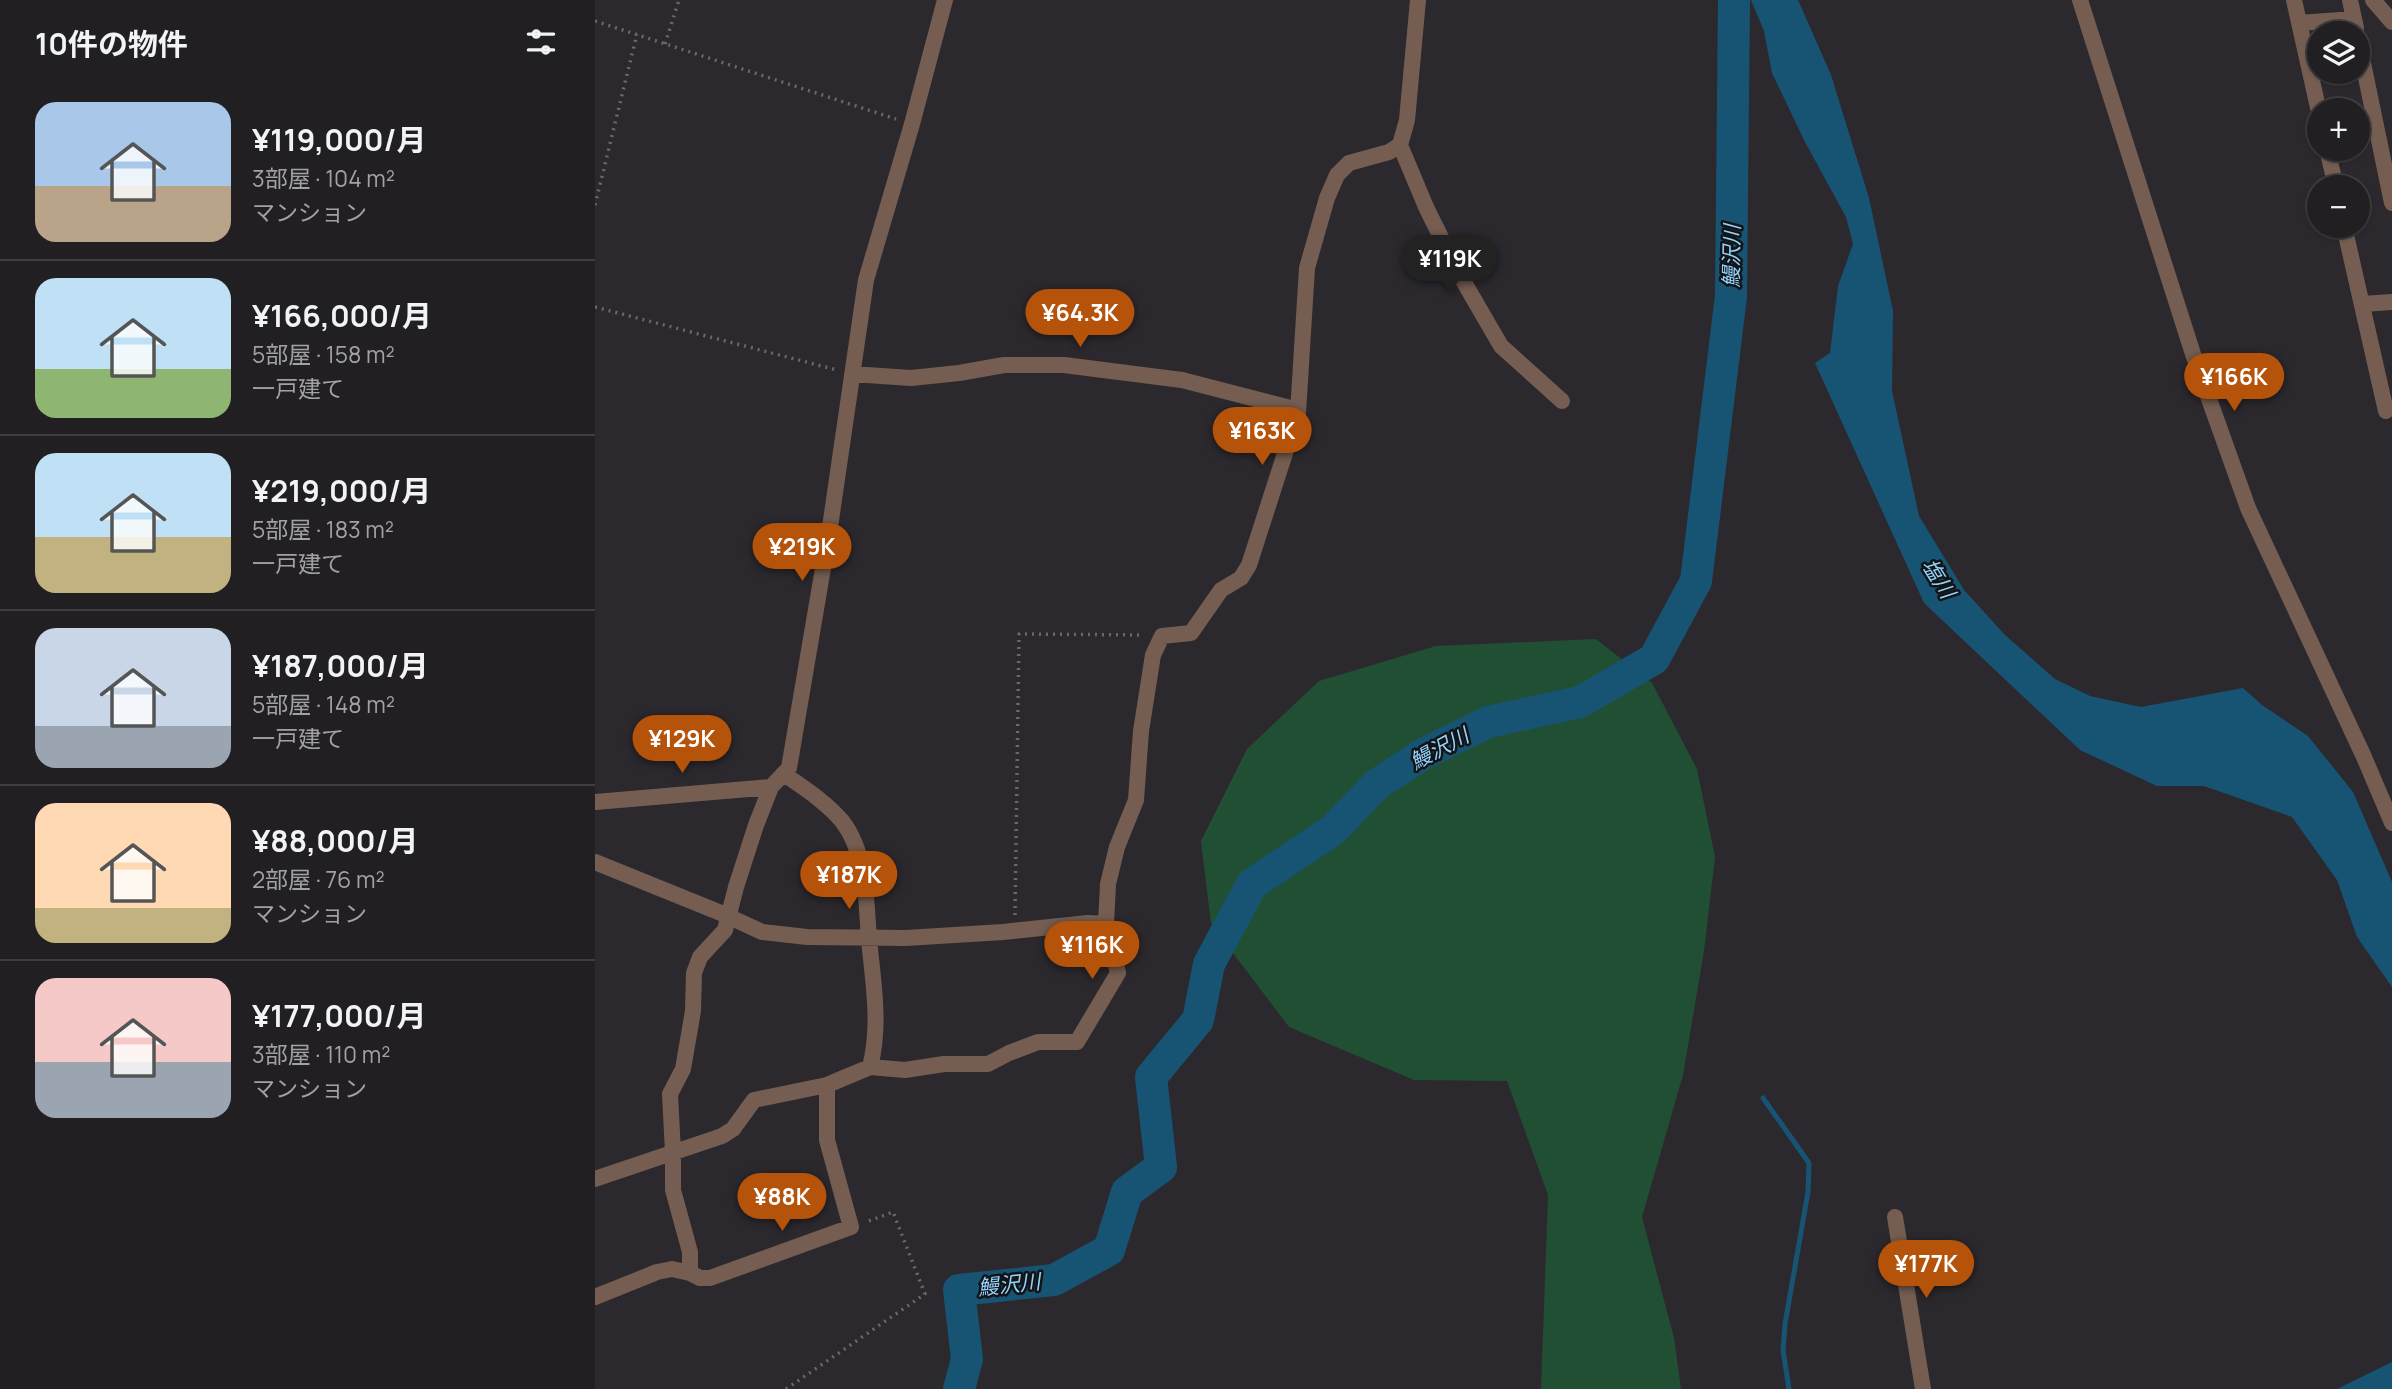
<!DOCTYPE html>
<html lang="ja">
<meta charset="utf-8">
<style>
body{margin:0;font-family:Manrope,"Noto Sans JP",sans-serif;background:#2d2c2f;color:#f1f3f6;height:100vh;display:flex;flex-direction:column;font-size:26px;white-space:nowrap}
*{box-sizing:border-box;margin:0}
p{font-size:23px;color:#a2a2a5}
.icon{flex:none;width:38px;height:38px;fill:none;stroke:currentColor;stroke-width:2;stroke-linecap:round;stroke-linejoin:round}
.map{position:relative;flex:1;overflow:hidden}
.drawer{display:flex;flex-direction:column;background:#211f22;width:595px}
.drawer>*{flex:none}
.buttons{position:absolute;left:1712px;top:21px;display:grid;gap:14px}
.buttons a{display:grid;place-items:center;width:63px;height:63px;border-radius:50%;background:#211f22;box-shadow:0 2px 5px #0004,0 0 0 2px #3e3d40;font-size:35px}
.price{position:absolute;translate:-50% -60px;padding:0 16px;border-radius:24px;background:#b45309;color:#fff;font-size:23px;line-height:46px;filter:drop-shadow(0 2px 4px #0008)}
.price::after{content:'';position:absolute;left:50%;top:42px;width:21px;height:16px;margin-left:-10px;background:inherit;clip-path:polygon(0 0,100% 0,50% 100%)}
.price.on{background:#222;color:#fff}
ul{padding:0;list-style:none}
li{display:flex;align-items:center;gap:21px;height:175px;padding:0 35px}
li+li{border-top:2px solid #3e3d40}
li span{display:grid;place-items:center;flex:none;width:196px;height:140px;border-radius:21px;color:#555}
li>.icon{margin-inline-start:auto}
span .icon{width:84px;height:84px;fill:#fffc;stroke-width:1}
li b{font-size:30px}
h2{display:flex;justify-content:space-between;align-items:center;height:84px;padding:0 35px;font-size:30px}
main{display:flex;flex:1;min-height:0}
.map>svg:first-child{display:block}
.green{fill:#204f34}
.water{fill:#175474}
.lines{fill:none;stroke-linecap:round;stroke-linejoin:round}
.stream{stroke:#175474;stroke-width:5}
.river{stroke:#175474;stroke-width:32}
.path{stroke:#6a686c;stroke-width:3.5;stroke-dasharray:2 5;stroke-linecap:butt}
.minor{stroke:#755e51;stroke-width:16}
.labels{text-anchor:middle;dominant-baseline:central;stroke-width:5;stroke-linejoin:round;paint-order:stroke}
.water-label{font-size:21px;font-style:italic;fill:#92d3fd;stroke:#141315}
</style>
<main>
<section class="drawer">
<h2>10件の物件<svg class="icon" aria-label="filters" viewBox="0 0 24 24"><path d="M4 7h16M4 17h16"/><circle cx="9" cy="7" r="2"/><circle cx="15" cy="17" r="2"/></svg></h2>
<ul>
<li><span style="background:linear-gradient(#a9c7e8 60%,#b9a48a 0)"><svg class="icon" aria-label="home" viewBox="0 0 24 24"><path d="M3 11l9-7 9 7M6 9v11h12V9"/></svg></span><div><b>¥119,000/月</b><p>3部屋 · 104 m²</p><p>マンション</p></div></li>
<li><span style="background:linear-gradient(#bfe0f5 65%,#8fb573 0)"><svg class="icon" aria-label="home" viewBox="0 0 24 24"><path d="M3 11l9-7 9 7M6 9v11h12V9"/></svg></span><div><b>¥166,000/月</b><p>5部屋 · 158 m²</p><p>一戸建て</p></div></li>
<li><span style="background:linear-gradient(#bfe0f5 60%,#c2b280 0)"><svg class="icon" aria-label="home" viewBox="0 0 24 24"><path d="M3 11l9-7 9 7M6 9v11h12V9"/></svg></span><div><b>¥219,000/月</b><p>5部屋 · 183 m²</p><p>一戸建て</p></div></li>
<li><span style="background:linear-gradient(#c9d6e8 70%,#9aa5b1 0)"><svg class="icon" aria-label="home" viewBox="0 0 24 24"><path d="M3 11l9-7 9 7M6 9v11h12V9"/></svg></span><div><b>¥187,000/月</b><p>5部屋 · 148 m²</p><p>一戸建て</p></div></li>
<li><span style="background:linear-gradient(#ffd9b3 75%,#c2b280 0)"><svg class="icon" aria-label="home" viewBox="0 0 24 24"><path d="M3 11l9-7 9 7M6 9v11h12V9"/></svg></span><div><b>¥88,000/月</b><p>2部屋 · 76 m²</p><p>マンション</p></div></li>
<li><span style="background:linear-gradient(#f6c9c9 60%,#9aa5b1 0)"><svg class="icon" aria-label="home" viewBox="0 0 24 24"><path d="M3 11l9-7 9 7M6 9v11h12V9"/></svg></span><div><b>¥177,000/月</b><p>3部屋 · 110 m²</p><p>マンション</p></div></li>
</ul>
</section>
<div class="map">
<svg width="1797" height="1389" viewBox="0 0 1797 1389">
<rect width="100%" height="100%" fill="#2c292e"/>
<path class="green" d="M1001 639 1057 683 1102 769 1120 857 1109 951 1088 1075 1047 1217 1079 1338 1086 1389H946L953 1195 912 1081 819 1080 694 1027 616 924 606 841 652 749 724 681 841 646Z"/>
<path class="water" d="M1156 0H1203L1236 75 1274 198 1298 311 1297 391 1324 516 1369 590 1410 635 1460 679 1495 696 1546 707 1648 688 1667 705 1713 736 1758 792 1797 882V987L1762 937 1742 880 1697 817 1609 786H1562L1485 750 1329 603 1220 363 1235 353 1243 286 1258 244 1251 217 1210 142 1177 73 1169 31Z
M1797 1362V1389H1742Z"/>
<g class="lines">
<path class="stream" d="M1168 1098 1214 1163 1213 1192 1190 1324 1188 1350 1194 1389"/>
<path class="river" d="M364 1389 372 1359 364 1290 459 1280 514 1250 532 1192 566 1167 556 1077 603 1020 614 964 657 884 738 830 781 785 828 754 893 722 985 702 1059 659 1101 581 1136 296 1139 0"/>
<path class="path" d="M0 21 301 119
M70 44 84 0
M0 205 42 34
M0 307 242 370
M420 915 424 634 549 635
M191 1389 330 1294 298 1212 271 1222"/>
<path class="minor" d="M1485 0 1598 354 1653 508 1769 757 1797 823
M1699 0 1724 112
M1755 0 1761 28
M1778 0 1797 22
M1704 23 1759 19
M1762 34 1797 203
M805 145 831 207 863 272 906 346 967 401
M1732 149 1741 187
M1749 226 1791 411
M1767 304 1797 302
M257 374 316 378 364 373 409 365H469L587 380 703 410
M189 774C209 788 231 802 247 821 272 853 271 901 274 939 278 983 286 1024 275 1067
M0 802 176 787
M0 862 126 913 167 932 212 937 311 938 408 932 493 923 511 924 523 973 482 1042H443L414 1053 393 1064H349L310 1070 275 1067 232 1085 159 1100 138 1129 127 1136 0 1179
M511 924 513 884 522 847 541 800 546 731 558 655 567 636 596 633 626 590 646 578 654 565 703 413 712 268 732 198 742 175 754 163 794 152 805 145 812 120 823 0
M232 1085V1140L256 1227 115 1278H105L95 1273V1252L78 1190V1152L75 1094 88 1069 98 1011 99 973 105 957 130 930 141 887 161 825 176 787 194 768 235 527 271 280 317 124 350 0
M1300 1217 1328 1389
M0 1297 62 1272 77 1269 95 1273"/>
</g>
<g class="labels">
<g class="water-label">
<text transform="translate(1136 256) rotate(-89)">鰻沢川</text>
<text transform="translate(1344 578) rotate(58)">塩川</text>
<text transform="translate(844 748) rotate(-28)">鰻沢川</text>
<text transform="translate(414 1284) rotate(-6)">鰻沢川</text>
</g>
</g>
</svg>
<div class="buttons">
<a><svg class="icon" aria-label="layers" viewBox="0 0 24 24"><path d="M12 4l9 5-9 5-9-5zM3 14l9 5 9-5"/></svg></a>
<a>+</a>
<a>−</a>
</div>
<b class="price on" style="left:855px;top:295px">¥119K</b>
<b class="price" style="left:485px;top:349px">¥64.3K</b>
<b class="price" style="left:1639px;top:413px">¥166K</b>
<b class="price" style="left:667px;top:467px">¥163K</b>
<b class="price" style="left:207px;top:583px">¥219K</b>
<b class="price" style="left:87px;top:775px">¥129K</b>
<b class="price" style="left:254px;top:911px">¥187K</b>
<b class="price" style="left:497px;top:981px">¥116K</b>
<b class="price" style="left:187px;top:1233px">¥88K</b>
<b class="price" style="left:1331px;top:1300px">¥177K</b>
</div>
</main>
